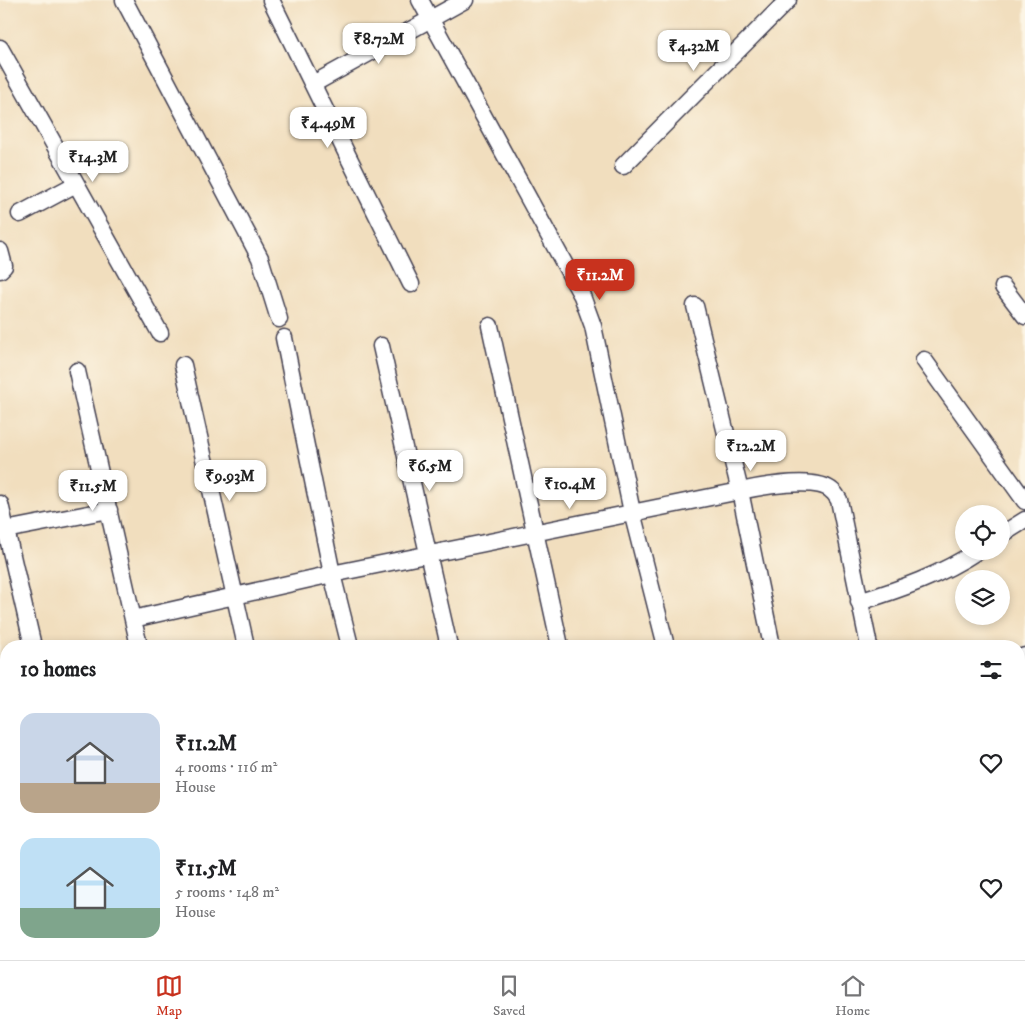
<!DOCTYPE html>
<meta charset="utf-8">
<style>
body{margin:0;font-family:"IM FELL DW Pica",serif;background:#f6f6f6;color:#202124;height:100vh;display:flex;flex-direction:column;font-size:19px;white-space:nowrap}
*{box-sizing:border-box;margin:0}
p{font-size:16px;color:#757577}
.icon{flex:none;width:28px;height:28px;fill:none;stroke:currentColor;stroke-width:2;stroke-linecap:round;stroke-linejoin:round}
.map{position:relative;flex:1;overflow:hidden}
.drawer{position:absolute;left:0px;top:640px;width:1025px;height:320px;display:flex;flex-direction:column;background:#fff;border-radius:20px 20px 0 0;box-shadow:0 2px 8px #0003}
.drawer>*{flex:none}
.controls{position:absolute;left:955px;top:505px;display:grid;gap:10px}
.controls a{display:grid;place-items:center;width:55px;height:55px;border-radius:50%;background:#fff;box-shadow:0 2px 8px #0003;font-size:25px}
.price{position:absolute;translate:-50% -42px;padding:0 11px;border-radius:10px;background:#fff;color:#222;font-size:16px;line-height:32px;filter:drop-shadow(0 1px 2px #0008)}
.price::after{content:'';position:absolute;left:50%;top:30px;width:15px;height:11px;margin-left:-8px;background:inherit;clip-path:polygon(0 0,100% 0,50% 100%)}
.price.current{background:#c8321e;color:#fff}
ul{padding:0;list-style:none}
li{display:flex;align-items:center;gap:15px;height:125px;padding:0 20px}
li span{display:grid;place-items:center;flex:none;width:140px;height:100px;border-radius:15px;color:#555}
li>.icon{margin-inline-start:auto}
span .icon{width:60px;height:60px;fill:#fffc;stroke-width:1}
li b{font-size:21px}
h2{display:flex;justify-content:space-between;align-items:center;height:60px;padding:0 20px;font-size:21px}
.menu{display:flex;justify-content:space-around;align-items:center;height:70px;border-top:1px solid #e0e0e0;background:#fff;font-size:14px;color:#757577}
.menu a{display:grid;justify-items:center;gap:2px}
.menu .current{color:#c8321e}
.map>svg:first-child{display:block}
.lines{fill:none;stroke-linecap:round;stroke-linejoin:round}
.minor-casing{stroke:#413e4f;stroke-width:19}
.minor{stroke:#fff;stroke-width:16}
</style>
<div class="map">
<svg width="1025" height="960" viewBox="0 0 1025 960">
<rect width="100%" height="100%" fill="#fcf5e5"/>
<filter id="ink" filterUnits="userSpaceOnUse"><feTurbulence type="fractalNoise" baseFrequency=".02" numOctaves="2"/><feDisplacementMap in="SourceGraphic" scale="10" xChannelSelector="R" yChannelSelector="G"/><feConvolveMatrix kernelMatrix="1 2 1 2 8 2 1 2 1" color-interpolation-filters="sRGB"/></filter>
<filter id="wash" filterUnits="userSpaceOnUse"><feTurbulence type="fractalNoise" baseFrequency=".0096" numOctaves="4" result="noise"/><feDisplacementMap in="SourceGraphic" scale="20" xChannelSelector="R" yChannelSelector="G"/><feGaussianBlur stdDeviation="1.12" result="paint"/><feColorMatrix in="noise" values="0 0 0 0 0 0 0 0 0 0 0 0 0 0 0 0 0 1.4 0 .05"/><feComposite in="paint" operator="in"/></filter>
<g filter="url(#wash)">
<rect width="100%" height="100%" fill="#f1debe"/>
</g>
<g filter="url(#ink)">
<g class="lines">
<g class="minor-casing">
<path id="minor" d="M124 0 260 258 279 319
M271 0 411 284
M420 0 582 296 593 326 632 512 666 646
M0 48 160 333
M313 84 465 0
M623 166 788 0
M20 214 76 184
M0 251 4 266 0 270
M1003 287 1025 316
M695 306 740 491 772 646
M490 326 560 646
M284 338 332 574 350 646
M381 346 449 646
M924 360 1025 501
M183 365 246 646
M77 371 139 646
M0 504 33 646
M0 531 109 510
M1001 535 1025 520
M859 602C901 589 941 575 977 551
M133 619 332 574 740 491C759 487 817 476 832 491 835 493 837 497 839 500L869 646
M1019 658 1025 656
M0 850 6 851
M659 954 663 960
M801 954 805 960
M945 954 949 960
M70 960V954
M1013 960 1025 953"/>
</g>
<use href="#minor" class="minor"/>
</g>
</g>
</svg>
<div class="controls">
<a><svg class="icon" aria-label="locate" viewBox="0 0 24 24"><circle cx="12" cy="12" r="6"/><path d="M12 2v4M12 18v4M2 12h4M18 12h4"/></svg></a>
<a><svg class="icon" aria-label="layers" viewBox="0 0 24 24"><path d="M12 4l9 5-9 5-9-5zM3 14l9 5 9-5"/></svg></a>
</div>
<b class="price" style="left:379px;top:65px">₹8.72M</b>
<b class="price" style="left:694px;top:72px">₹4.32M</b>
<b class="price" style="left:328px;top:149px">₹4.49M</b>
<b class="price" style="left:93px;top:183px">₹14.3M</b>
<b class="price current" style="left:600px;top:301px">₹11.2M</b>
<b class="price" style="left:751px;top:472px">₹12.2M</b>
<b class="price" style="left:430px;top:492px">₹6.5M</b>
<b class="price" style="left:230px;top:502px">₹9.93M</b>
<b class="price" style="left:570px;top:510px">₹10.4M</b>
<b class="price" style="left:93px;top:512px">₹11.5M</b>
<section class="drawer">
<h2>10 homes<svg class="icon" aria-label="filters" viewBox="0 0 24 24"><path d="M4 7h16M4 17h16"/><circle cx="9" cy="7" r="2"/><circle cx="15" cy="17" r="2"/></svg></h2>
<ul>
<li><span style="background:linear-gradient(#c9d6e8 70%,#b9a48a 0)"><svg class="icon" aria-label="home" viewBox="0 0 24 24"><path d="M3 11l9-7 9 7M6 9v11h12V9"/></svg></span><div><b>₹11.2M</b><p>4 rooms · 116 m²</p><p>House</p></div><svg class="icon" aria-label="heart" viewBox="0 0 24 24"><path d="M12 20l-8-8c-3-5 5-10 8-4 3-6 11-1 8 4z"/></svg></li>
<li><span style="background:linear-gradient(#bfe0f5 70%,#7fa58c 0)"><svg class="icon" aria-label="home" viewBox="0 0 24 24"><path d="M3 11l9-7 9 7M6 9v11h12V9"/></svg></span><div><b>₹11.5M</b><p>5 rooms · 148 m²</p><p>House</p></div><svg class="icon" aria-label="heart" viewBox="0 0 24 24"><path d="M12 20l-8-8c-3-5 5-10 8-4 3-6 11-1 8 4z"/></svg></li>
</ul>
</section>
</div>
<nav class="menu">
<a class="current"><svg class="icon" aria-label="map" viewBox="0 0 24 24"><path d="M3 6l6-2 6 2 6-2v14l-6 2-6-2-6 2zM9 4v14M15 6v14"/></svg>Map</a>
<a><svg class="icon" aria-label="saved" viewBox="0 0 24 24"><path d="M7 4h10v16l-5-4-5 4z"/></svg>Saved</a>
<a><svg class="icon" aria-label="home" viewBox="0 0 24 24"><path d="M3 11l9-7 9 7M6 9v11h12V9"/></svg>Home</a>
</nav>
